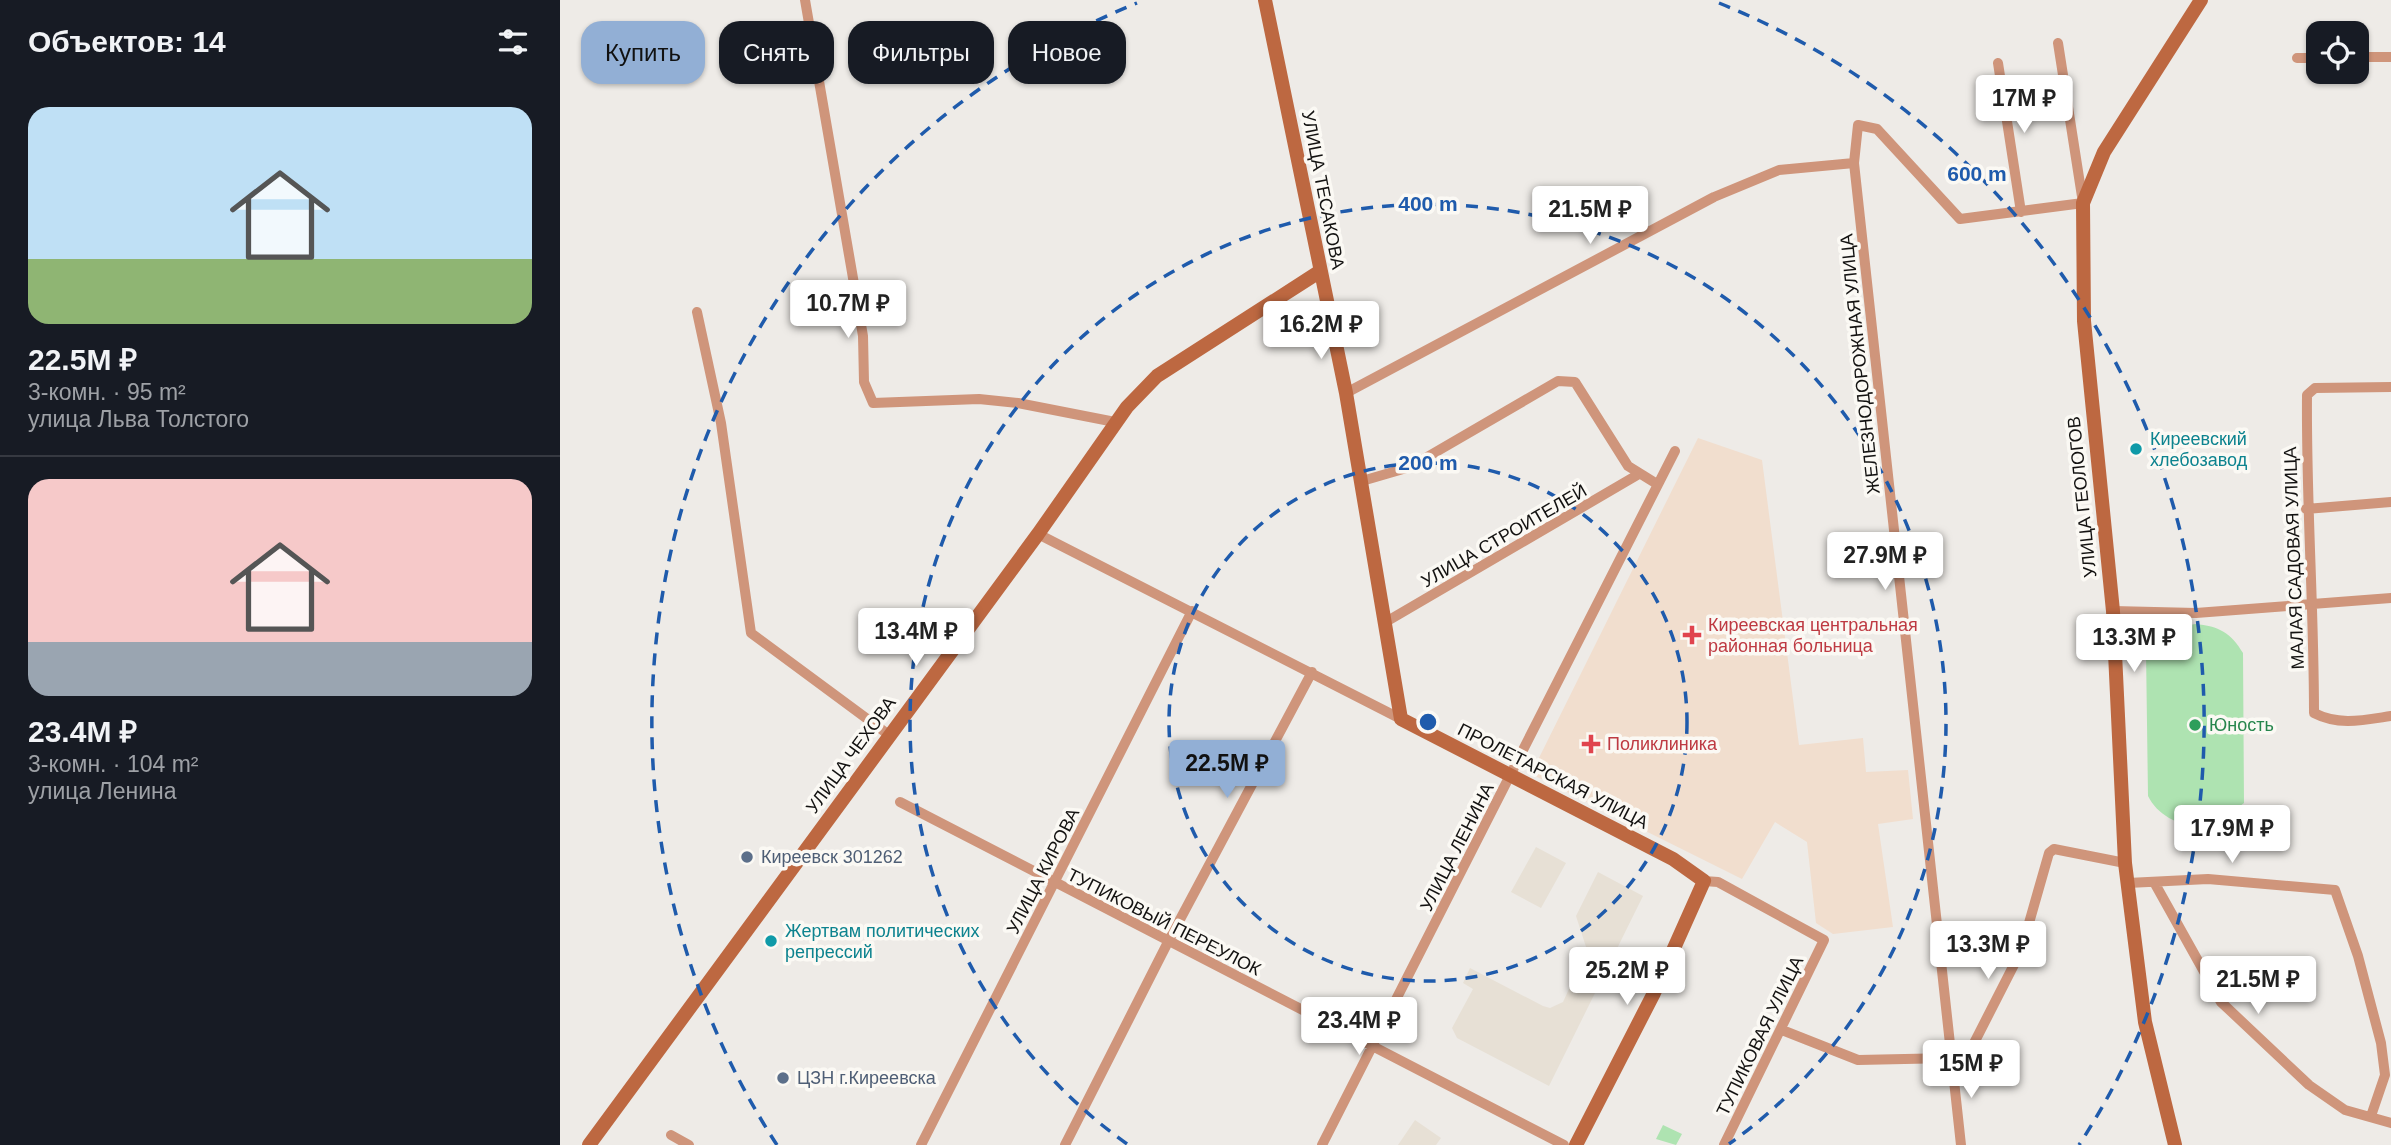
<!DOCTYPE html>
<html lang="ru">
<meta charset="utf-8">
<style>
body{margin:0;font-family:Helvetica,sans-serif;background:#242831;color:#f1f3f6;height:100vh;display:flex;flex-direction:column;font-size:26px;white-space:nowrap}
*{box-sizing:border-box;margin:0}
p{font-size:23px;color:#9ea1a6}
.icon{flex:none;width:38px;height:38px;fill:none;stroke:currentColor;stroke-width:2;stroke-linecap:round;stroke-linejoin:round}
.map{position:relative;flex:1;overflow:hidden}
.details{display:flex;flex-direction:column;background:#171b24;width:560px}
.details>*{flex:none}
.guide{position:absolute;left:21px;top:21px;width:665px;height:63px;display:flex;gap:14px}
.buttons{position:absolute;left:1746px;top:21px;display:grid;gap:14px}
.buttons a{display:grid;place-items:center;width:63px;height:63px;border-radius:14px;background:#171b24;box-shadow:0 2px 5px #0004;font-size:35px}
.price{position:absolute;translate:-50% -60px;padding:0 16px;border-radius:7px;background:#fff;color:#222;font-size:23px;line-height:46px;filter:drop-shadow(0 2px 4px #0008)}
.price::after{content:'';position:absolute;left:50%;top:42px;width:21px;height:16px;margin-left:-10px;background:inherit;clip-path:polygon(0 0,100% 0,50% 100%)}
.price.on{background:#92afd5;color:#111}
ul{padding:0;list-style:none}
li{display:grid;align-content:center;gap:14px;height:371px;padding:0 28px}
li+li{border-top:2px solid #363941}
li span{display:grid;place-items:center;height:217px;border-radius:21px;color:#555}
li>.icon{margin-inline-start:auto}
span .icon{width:126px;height:126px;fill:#fffc;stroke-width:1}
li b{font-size:30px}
h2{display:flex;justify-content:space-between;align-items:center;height:84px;padding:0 28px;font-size:30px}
.pill{padding:0 24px;border-radius:21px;background:#171b24;box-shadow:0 2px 5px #0004;font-size:24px;line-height:63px}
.pill.on{background:#92afd5;color:#111}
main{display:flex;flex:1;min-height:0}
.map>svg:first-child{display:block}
.built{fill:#e7e0d5}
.medical{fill:#f1dece}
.green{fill:#aee3b1}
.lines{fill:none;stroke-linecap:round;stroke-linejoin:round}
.minor{stroke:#cf957b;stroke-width:10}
.secondary{stroke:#bd6841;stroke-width:14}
.ring{fill:none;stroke:#1f5bac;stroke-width:3.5;stroke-dasharray:12 9}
.culture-dot{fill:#0f9aa8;stroke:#fbf9f4;stroke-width:2.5}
.health-dot{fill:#e0444e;stroke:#fbf9f4;stroke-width:2.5}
.leisure-dot{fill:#2e9e5b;stroke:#fbf9f4;stroke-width:2.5}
.service-dot{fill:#5c6f8a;stroke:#fbf9f4;stroke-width:2.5}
.labels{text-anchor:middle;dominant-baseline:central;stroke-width:7;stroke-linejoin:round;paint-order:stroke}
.street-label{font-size:18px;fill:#131211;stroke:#fbf9f4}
.culture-label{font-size:18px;fill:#0d838f;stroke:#fbf9f4;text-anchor:start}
.health-label{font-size:18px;fill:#be3a42;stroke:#fbf9f4;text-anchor:start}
.leisure-label{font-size:18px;fill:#27864d;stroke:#fbf9f4;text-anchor:start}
.service-label{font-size:18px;fill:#4e5e75;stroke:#fbf9f4;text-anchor:start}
.centre{fill:#1f5bac;stroke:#fbf9f4;stroke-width:3.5}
.ring-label{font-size:21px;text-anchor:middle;font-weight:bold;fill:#1f5bac;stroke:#fbf9f4;stroke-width:7;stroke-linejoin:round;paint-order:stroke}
</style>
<main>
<section class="details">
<h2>Объектов: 14<svg class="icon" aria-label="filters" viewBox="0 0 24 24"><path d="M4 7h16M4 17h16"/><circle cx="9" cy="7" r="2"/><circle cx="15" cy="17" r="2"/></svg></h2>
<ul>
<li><span style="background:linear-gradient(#bfe0f5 70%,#8fb573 0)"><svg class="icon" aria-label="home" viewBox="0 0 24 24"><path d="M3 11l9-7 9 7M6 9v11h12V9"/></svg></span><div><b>22.5M ₽</b><p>3-комн. · 95 m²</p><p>улица Льва Толстого</p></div></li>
<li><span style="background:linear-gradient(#f6c9c9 75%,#9aa5b1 0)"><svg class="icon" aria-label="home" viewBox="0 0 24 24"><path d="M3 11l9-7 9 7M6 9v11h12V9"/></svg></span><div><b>23.4M ₽</b><p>3-комн. · 104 m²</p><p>улица Ленина</p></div></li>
</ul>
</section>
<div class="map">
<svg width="1831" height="1145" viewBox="0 0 1831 1145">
<rect width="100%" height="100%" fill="#eeebe7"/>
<path class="built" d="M976 847 1006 863 981 908 951 892Z
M1038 872 1083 896 989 1086 897 1038 892 1028 913 989 903 983 910 968 983 1006 990 1008 1003 1002 1027 950 1016 916Z
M855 1120 881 1138 876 1145H838Z"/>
<path class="medical" d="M1138 438 1202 460 1239 745 1303 738 1306 772 1348 770 1353 819 1318 824 1333 927 1273 934 1256 923 1247 842 1215 822 1182 879 971 774Z"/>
<path class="green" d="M1635 624C1659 626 1671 633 1683 653L1684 803C1677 808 1670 817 1662 821 1636 834 1600 821 1588 796L1586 650 1606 630Z
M1103 1125 1122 1134 1116 1145 1096 1139Z"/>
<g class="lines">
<path class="minor" d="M245 0 303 336 304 382 313 403 419 399 458 403 555 422
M1797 57H1831
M1737 58H1759
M1438 63 1461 212
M137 312 161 423 191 633 329 735
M1831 387 1755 388 1747 395C1746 501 1754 606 1754 713 1779 726 1804 720 1831 716
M786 393 1154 197 1219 170 1294 163
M802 481 850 467 998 381 1015 382 1068 466 1097 484
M1746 509 1831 502
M478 534 841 719
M1553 611 1636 613 1831 598
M824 623 1079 474
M340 802 1004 1145
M1144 881 1158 882 1264 940 1164 1145
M1594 882 1661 1002 1749 1085 1785 1110 1831 1123
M1568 883 1648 879 1775 890 1798 956 1821 1043 1825 1075 1811 1116
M1222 1030 1298 1060 1391 1058 1411 1049 1461 951 1489 853 1494 849 1565 863
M111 1135 129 1145
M361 1145 632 611
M505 1145 608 942 752 672
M762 1145 1115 451
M1401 1145 1294 163 1298 125 1317 129 1400 219 1523 203 1498 43"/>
<path class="secondary" d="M705 0 786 393 841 719 1113 859 1144 881 1094 993 1016 1145
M29 1145 478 534 567 407 597 376 759 272
M1615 1145 1585 1022 1565 863 1553 611 1524 321 1523 203 1544 152 1641 0"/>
</g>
<g class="ring">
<circle cx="868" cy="722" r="259"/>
<path d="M567 1144A518 518 0 1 1 1169 1144"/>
<path d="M217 1145A776 776 0 0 1 577 3M1159 3A776 776 0 0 1 1519 1145"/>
</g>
<g class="culture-dot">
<circle cx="1576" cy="449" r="7"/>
<circle cx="211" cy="941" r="7"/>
</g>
<g class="health-dot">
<path d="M1128.5 624.5h7v7h7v7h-7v7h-7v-7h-7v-7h7z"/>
<path d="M1027.5 733.5h7v7h7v7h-7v7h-7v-7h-7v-7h7z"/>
</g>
<circle class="leisure-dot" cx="1635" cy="725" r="7"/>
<g class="service-dot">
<circle cx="187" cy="857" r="7"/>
<circle cx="223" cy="1078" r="7"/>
</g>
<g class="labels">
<g class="street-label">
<text transform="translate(763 190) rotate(79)">УЛИЦА ТЕСАКОВА</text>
<text transform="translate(1300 364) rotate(-96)">ЖЕЛЕЗНОДОРОЖНАЯ УЛИЦА</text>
<text transform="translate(1522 497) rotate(-96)">УЛИЦА ГЕОЛОГОВ</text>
<text transform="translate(944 536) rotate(-30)">УЛИЦА СТРОИТЕЛЕЙ</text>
<text transform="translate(1734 558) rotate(-92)">МАЛАЯ САДОВАЯ УЛИЦА</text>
<text transform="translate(291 755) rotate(-54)">УЛИЦА ЧЕХОВА</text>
<text transform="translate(993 776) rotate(27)">ПРОЛЕТАРСКАЯ УЛИЦА</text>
<text transform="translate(897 847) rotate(-63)">УЛИЦА ЛЕНИНА</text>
<text transform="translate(483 871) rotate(-63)">УЛИЦА КИРОВА</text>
<text transform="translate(604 922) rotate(27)">ТУПИКОВЫЙ ПЕРЕУЛОК</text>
<text transform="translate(1200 1036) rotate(-64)">ТУПИКОВАЯ УЛИЦА</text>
</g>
<g class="culture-label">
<text x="1590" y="439">Киреевский<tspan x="1590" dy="21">хлебозавод</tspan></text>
<text x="225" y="931">Жертвам политических<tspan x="225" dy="21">репрессий</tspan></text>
</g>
<g class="health-label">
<text x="1148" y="625">Киреевская центральная<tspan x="1148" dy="21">районная больница</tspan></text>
<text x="1047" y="744">Поликлиника</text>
</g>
<g class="leisure-label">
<text x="1649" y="725">Юность</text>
</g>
<g class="service-label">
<text x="201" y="857">Киреевск 301262</text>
<text x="237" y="1078">ЦЗН г.Киреевска</text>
</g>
</g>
<circle cx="868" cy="722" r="10" class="centre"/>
<g class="ring-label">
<text x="1417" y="181">600 m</text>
<text x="868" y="211">400 m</text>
<text x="868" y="470">200 m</text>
</g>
</svg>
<div class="buttons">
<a><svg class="icon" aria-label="locate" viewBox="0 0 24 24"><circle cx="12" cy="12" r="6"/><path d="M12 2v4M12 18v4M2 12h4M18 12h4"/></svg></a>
</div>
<b class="price" style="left:1464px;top:135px">17M ₽</b>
<b class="price" style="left:1030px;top:246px">21.5M ₽</b>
<b class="price" style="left:288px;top:340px">10.7M ₽</b>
<b class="price" style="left:761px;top:361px">16.2M ₽</b>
<b class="price" style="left:1325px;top:592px">27.9M ₽</b>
<b class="price" style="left:356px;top:668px">13.4M ₽</b>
<b class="price" style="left:1574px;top:674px">13.3M ₽</b>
<b class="price on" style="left:667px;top:800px">22.5M ₽</b>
<b class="price" style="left:1672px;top:865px">17.9M ₽</b>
<b class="price" style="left:1428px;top:981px">13.3M ₽</b>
<b class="price" style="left:1067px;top:1007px">25.2M ₽</b>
<b class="price" style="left:1698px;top:1016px">21.5M ₽</b>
<b class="price" style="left:799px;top:1057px">23.4M ₽</b>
<b class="price" style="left:1411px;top:1100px">15M ₽</b>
<div class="guide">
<a class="pill on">Купить</a>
<a class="pill">Снять</a>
<a class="pill">Фильтры</a>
<a class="pill">Новое</a>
</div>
</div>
</main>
